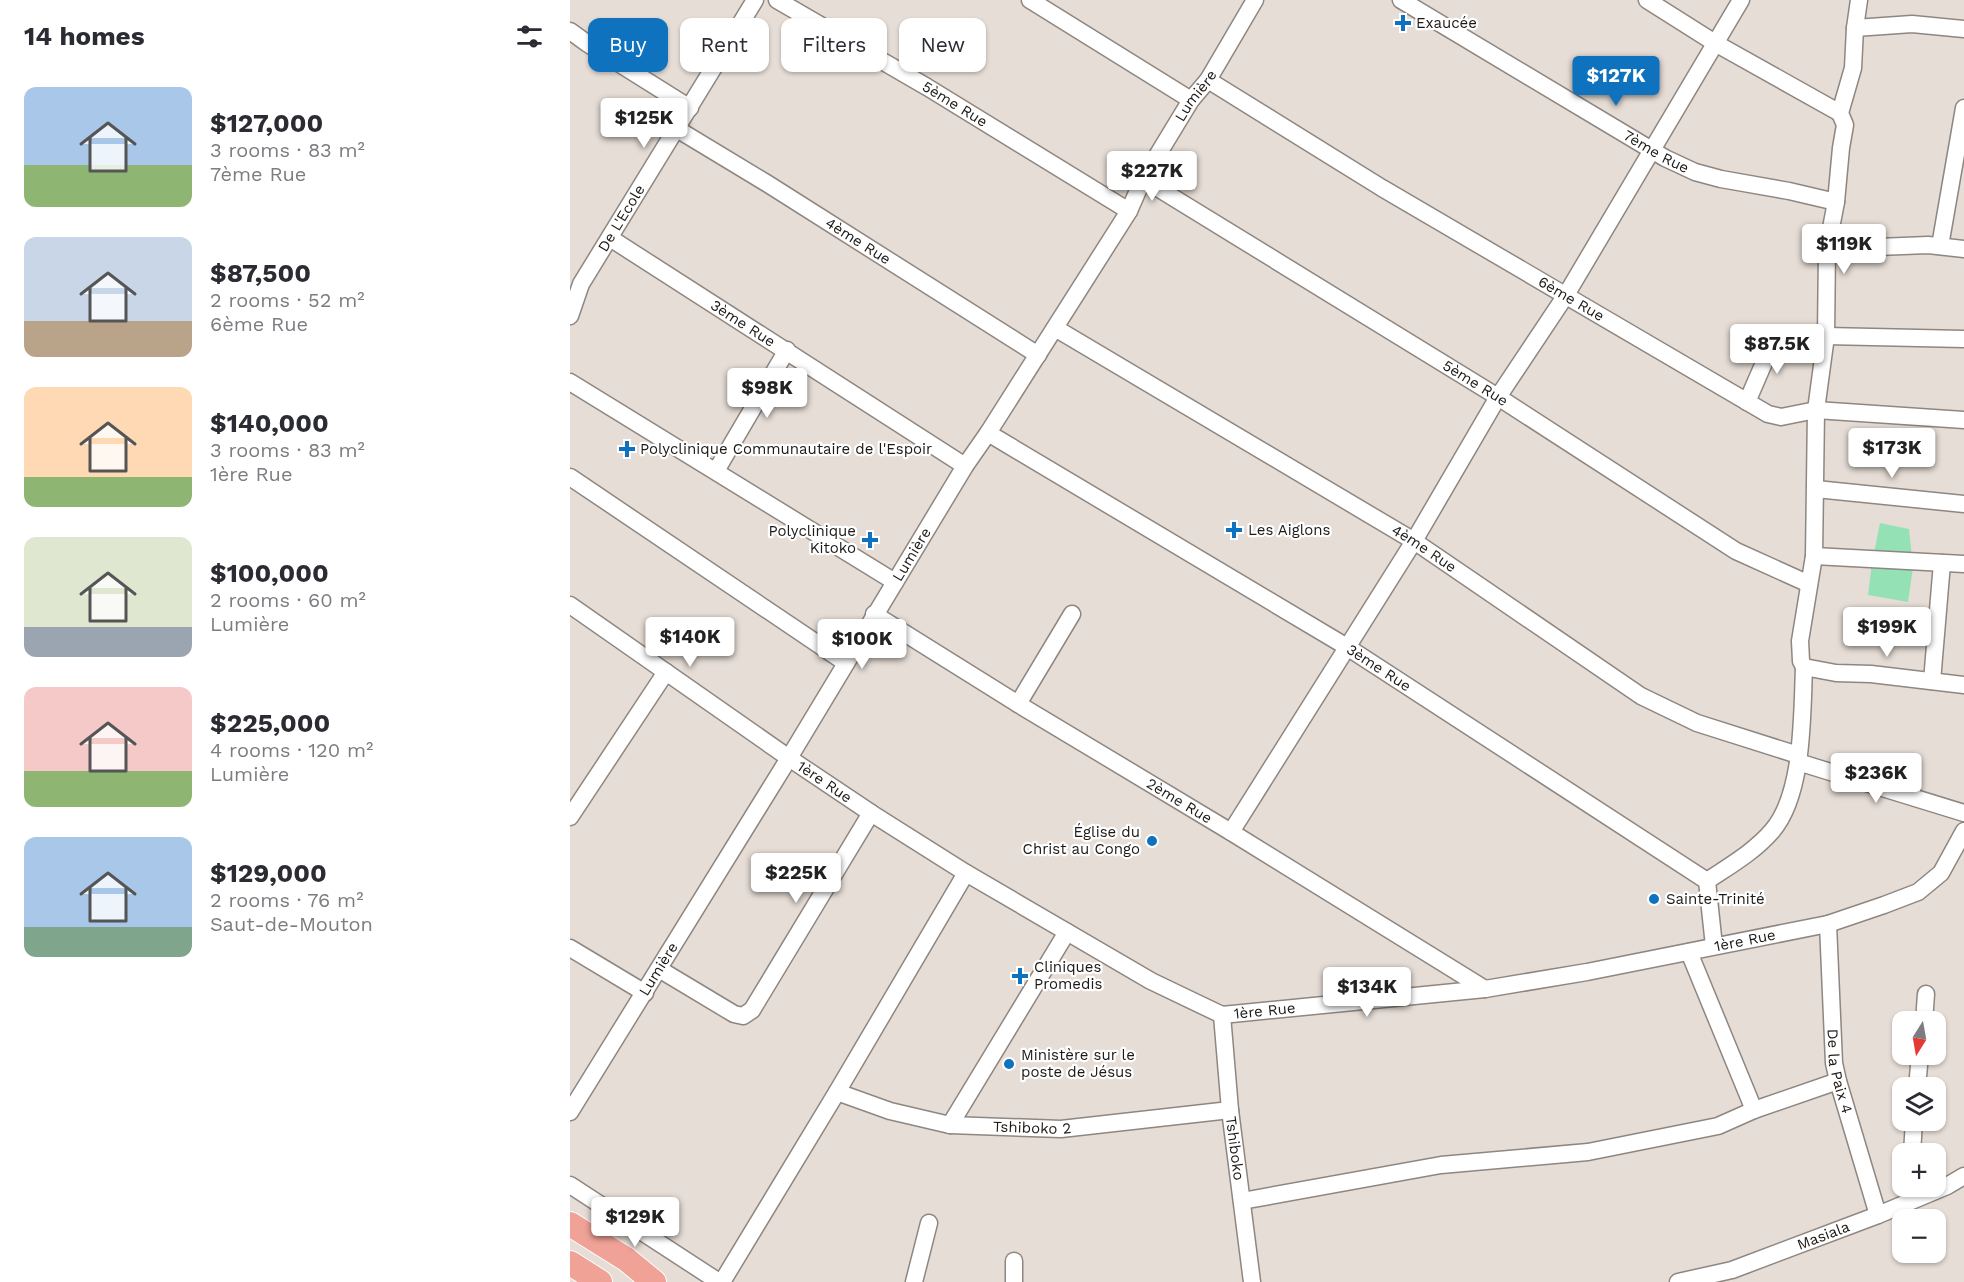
<!DOCTYPE html>
<meta charset="utf-8">
<style>
body{margin:0;font-family:"Work Sans",sans-serif;background:#f7f7f7;color:#2b2b33;height:100vh;display:flex;flex-direction:column;font-size:22px;white-space:nowrap}
*{box-sizing:border-box;margin:0}
p{font-size:20px;color:#7c7c81}
.icon{flex:none;width:33px;height:33px;fill:none;stroke:currentColor;stroke-width:2;stroke-linecap:round;stroke-linejoin:round}
.map{position:relative;flex:1;overflow:hidden}
.sheet{display:flex;flex-direction:column;background:#fff;width:570px}
.sheet>*{flex:none}
.hud{position:absolute;left:18px;top:18px;width:570px;height:54px;display:flex;gap:12px}
.needle{width:39px;rotate:191deg}
.tools{position:absolute;left:1322px;top:1011px;display:grid;gap:12px}
.tools a{display:grid;place-items:center;width:54px;height:54px;border-radius:12px;background:#fff;box-shadow:0 2px 4px #0004;font-size:30px}
.price{position:absolute;translate:-50% -51px;padding:0 14px;border-radius:6px;background:#fff;color:#222;font-size:20px;line-height:39px;filter:drop-shadow(0 2px 3px #0008)}
.price::after{content:'';position:absolute;left:50%;top:36px;width:18px;height:14px;margin-left:-9px;background:inherit;clip-path:polygon(0 0,100% 0,50% 100%)}
.price.active{background:#0f72be;color:#fff}
ul{padding:0;list-style:none}
li{display:flex;align-items:center;gap:18px;height:150px;padding:0 24px}
li span{display:grid;place-items:center;flex:none;width:168px;height:120px;border-radius:12px;color:#555}
li>.icon{margin-inline-start:auto}
span .icon{width:72px;height:72px;fill:#fffc;stroke-width:1}
li b{font-size:26px}
h2{display:flex;justify-content:space-between;align-items:center;height:72px;padding:0 24px;font-size:26px}
.pill{padding:0 21px;border-radius:12px;background:#fff;box-shadow:0 2px 4px #0004;font-size:21px;line-height:54px}
.pill.active{background:#0f72be;color:#fff}
main{display:flex;flex:1;min-height:0}
.map>svg:first-child{display:block}
.green{fill:#95e1b6}
.lines{fill:none;stroke-linecap:round;stroke-linejoin:round}
.minor-casing{stroke:#8e8680;stroke-width:19}
.highway-casing{stroke:#fff;stroke-width:26}
.minor{stroke:#fff;stroke-width:16}
.highway{stroke:#f0a297;stroke-width:24}
.poi-dot{fill:#0f72be;stroke:#fff;stroke-width:2}
.labels{text-anchor:middle;dominant-baseline:central;stroke-width:4.5;stroke-linejoin:round;paint-order:stroke}
.poi-label{font-size:15px;fill:#1c1916;stroke:#fff;text-anchor:start}
.street-label{font-size:15px;fill:#1c1916;stroke:#fff}
</style>
<main>
<section class="sheet">
<h2>14 homes<svg class="icon" aria-label="filters" viewBox="0 0 24 24"><path d="M4 7h16M4 17h16"/><circle cx="9" cy="7" r="2"/><circle cx="15" cy="17" r="2"/></svg></h2>
<ul>
<li><span style="background:linear-gradient(#a9c7e8 65%,#8fb573 0)"><svg class="icon" aria-label="home" viewBox="0 0 24 24"><path d="M3 11l9-7 9 7M6 9v11h12V9"/></svg></span><div><b>$127,000</b><p>3 rooms · 83 m²</p><p>7ème Rue</p></div></li>
<li><span style="background:linear-gradient(#c9d6e8 70%,#b9a48a 0)"><svg class="icon" aria-label="home" viewBox="0 0 24 24"><path d="M3 11l9-7 9 7M6 9v11h12V9"/></svg></span><div><b>$87,500</b><p>2 rooms · 52 m²</p><p>6ème Rue</p></div></li>
<li><span style="background:linear-gradient(#ffd9b3 75%,#8fb573 0)"><svg class="icon" aria-label="home" viewBox="0 0 24 24"><path d="M3 11l9-7 9 7M6 9v11h12V9"/></svg></span><div><b>$140,000</b><p>3 rooms · 83 m²</p><p>1ère Rue</p></div></li>
<li><span style="background:linear-gradient(#dfe7d0 75%,#9aa5b1 0)"><svg class="icon" aria-label="home" viewBox="0 0 24 24"><path d="M3 11l9-7 9 7M6 9v11h12V9"/></svg></span><div><b>$100,000</b><p>2 rooms · 60 m²</p><p>Lumière</p></div></li>
<li><span style="background:linear-gradient(#f6c9c9 70%,#8fb573 0)"><svg class="icon" aria-label="home" viewBox="0 0 24 24"><path d="M3 11l9-7 9 7M6 9v11h12V9"/></svg></span><div><b>$225,000</b><p>4 rooms · 120 m²</p><p>Lumière</p></div></li>
<li><span style="background:linear-gradient(#a9c7e8 75%,#7fa58c 0)"><svg class="icon" aria-label="home" viewBox="0 0 24 24"><path d="M3 11l9-7 9 7M6 9v11h12V9"/></svg></span><div><b>$129,000</b><p>2 rooms · 76 m²</p><p>Saut-de-Mouton</p></div></li>
</ul>
</section>
<div class="map">
<svg width="1394" height="1282" viewBox="0 0 1394 1282">
<rect width="100%" height="100%" fill="#e6ddd6"/>
<path class="green" d="M1310 523 1339 529 1343 567 1338 602 1298 595 1302 563Z"/>
<g class="lines">
<g class="minor-casing">
<g id="minor">
<path id="s1" d="M207 0 357 87 559 211"/>
<path d="M460 0 621 100"/>
<path id="s2" d="M831 0 1095 158 1125 172 1151 179 1219 191 1266 202"/>
<path d="M1077 0 1145 43 1270 113"/>
<path d="M1285 28 1342 24 1394 29"/>
<path d="M0 31 18 44 120 108"/>
<path id="s3" d="M638 80 812 188 1198 414 1211 417 1246 410 1394 420"/>
<path id="s4" d="M107 129 198 184 468 355"/>
<path id="s5" d="M573 179 928 397 1166 551 1239 584"/>
<path id="s6" d="M40 238 395 466"/>
<path d="M1370 246 1394 108"/>
<path d="M1257 249 1358 245 1394 249"/>
<path id="s7" d="M0 316 11 284 185 0"/>
<path id="s8" d="M485 328 844 541 1071 696 1127 723 1228 755"/>
<path d="M1256 336 1394 339"/>
<path d="M0 382 325 582"/>
<path d="M1177 402 1206 335"/>
<path id="s9" d="M418 433 777 647 1137 881 1144 946"/>
<path d="M146 471 217 350"/>
<path d="M0 477 276 663"/>
<path d="M1246 489 1394 504"/>
<path d="M1244 556 1394 564"/>
<path id="s10" d="M0 605 219 758 301 813 396 873 581 981 652 1015 915 989 1017 972 1258 924 1314 905 1348 892 1371 873 1394 831"/>
<path id="s11" d="M304 614 448 704 661 832 915 989"/>
<path d="M1234 667 1266 673 1301 674 1394 685"/>
<path d="M1362 681 1372 563"/>
<path d="M448 704 502 614"/>
<path d="M1228 762 1394 813"/>
<path d="M0 817 96 672"/>
<path d="M661 832 844 541 928 397 996 295 1171 0"/>
<path d="M1137 881C1159 866 1184 852 1202 831 1234 794 1232 714 1234 667L1231 661 1230 641 1244 556 1246 410 1256 336 1257 249 1266 202 1271 148 1275 125 1270 113 1283 68 1285 28 1289 0"/>
<path id="s12" d="M1258 924 1264 1063 1268 1081 1308 1215"/>
<path d="M0 948 75 993"/>
<path d="M1119 952 1184 1110"/>
<path d="M89 969 164 1014 173 1016 182 1010 301 813"/>
<path id="s13" d="M652 1015 660 1110 682 1282"/>
<path d="M1354 1022 1356 994"/>
<path d="M1347 1088 1350 1054"/>
<path id="s14" d="M267 1092 320 1111 380 1125 491 1129 660 1110"/>
<path id="s15" d="M0 1112 219 758 395 466 418 433 559 211 573 179 621 100 638 80 685 0"/>
<path d="M380 1125 497 932"/>
<path d="M1342 1154 1344 1120"/>
<path d="M0 1185 149 1282"/>
<path d="M672 1201 871 1165 1018 1152 1148 1126 1184 1110 1268 1081"/>
<path d="M444 1261V1282"/>
<path d="M152 1282 267 1092 396 873"/>
<path d="M344 1282 359 1223"/>
<path id="s16" d="M1108 1282 1162 1270 1308 1215 1377 1186 1394 1176"/>
</g>
</g>
<g class="highway-casing">
<path id="highway" d="M0 1224 56 1259 84 1282
M0 1263 30 1282"/>
</g>
<use href="#minor" class="minor"/>
<use href="#highway" class="highway"/>
</g>
<g class="poi-dot">
<path d="M830 14h6v6h6v6h-6v6h-6v-6h-6v-6h6z"/>
<path d="M54 440h6v6h6v6h-6v6h-6v-6h-6v-6h6z"/>
<path d="M661 521h6v6h6v6h-6v6h-6v-6h-6v-6h6z"/>
<path d="M297 531h6v6h6v6h-6v6h-6v-6h-6v-6h6z"/>
<circle cx="582" cy="841" r="6"/>
<circle cx="1084" cy="899" r="6"/>
<path d="M447 967h6v6h6v6h-6v6h-6v-6h-6v-6h6z"/>
<circle cx="439" cy="1064" r="6"/>
</g>
<g class="labels">
<g class="poi-label">
<text x="846" y="23">Exaucée</text>
<text x="70" y="449">Polyclinique Communautaire de l'Espoir</text>
<text x="678" y="530">Les Aiglons</text>
<text x="286" y="531" text-anchor="end">Polyclinique<tspan x="286" dy="17">Kitoko</tspan></text>
<text x="570" y="832" text-anchor="end">Église du<tspan x="570" dy="17">Christ au Congo</tspan></text>
<text x="1096" y="899">Sainte-Trinité</text>
<text x="464" y="967">Cliniques<tspan x="464" dy="17">Promedis</tspan></text>
<text x="451" y="1055">Ministère sur le<tspan x="451" dy="17">poste de Jésus</tspan></text>
</g>
<g class="street-label">
<text stroke="none"><textPath href="#s15" startOffset="1194">Lumière</textPath></text>
<text stroke="none"><textPath href="#s1" startOffset="206">5ème Rue</textPath></text>
<text stroke="none"><textPath href="#s2" startOffset="297">7ème Rue</textPath></text>
<text stroke="none"><textPath href="#s7" startOffset="111">De L'Ecole</textPath></text>
<text stroke="none"><textPath href="#s4" startOffset="213">4ème Rue</textPath></text>
<text stroke="none"><textPath href="#s3" startOffset="424">6ème Rue</textPath></text>
<text stroke="none"><textPath href="#s6" startOffset="158">3ème Rue</textPath></text>
<text stroke="none"><textPath href="#s5" startOffset="390">5ème Rue</textPath></text>
<text stroke="none"><textPath href="#s8" startOffset="430">4ème Rue</textPath></text>
<text stroke="none"><textPath href="#s15" startOffset="654">Lumière</textPath></text>
<text stroke="none"><textPath href="#s9" startOffset="456">3ème Rue</textPath></text>
<text stroke="none"><textPath href="#s10" startOffset="310">1ère Rue</textPath></text>
<text stroke="none"><textPath href="#s11" startOffset="358">2ème Rue</textPath></text>
<text stroke="none"><textPath href="#s10" startOffset="1300">1ère Rue</textPath></text>
<text stroke="none"><textPath href="#s15" startOffset="168">Lumière</textPath></text>
<text stroke="none"><textPath href="#s10" startOffset="814">1ère Rue</textPath></text>
<text stroke="none"><textPath href="#s12" startOffset="148">De la Paix 4</textPath></text>
<text stroke="none"><textPath href="#s14" startOffset="200">Tshiboko 2</textPath></text>
<text stroke="none"><textPath href="#s13" startOffset="134">Tshiboko</textPath></text>
<text stroke="none"><textPath href="#s16" startOffset="153">Masiala</textPath></text>
</g>
</g>
</svg>
<div class="tools">
<a><svg class="needle" viewBox="-14 -14 28 28"><path d="M0-13l5 13h-10z" fill="#e53935"/><path d="M0 13l5-13h-10z" fill="#7c7c81"/></svg></a>
<a><svg class="icon" aria-label="layers" viewBox="0 0 24 24"><path d="M12 4l9 5-9 5-9-5zM3 14l9 5 9-5"/></svg></a>
<a>+</a>
<a>−</a>
</div>
<b class="price active" style="left:1046px;top:107px">$127K</b>
<b class="price" style="left:74px;top:149px">$125K</b>
<b class="price" style="left:582px;top:202px">$227K</b>
<b class="price" style="left:1274px;top:275px">$119K</b>
<b class="price" style="left:1207px;top:375px">$87.5K</b>
<b class="price" style="left:197px;top:419px">$98K</b>
<b class="price" style="left:1322px;top:479px">$173K</b>
<b class="price" style="left:1317px;top:658px">$199K</b>
<b class="price" style="left:120px;top:668px">$140K</b>
<b class="price" style="left:292px;top:670px">$100K</b>
<b class="price" style="left:1306px;top:804px">$236K</b>
<b class="price" style="left:226px;top:904px">$225K</b>
<b class="price" style="left:797px;top:1018px">$134K</b>
<b class="price" style="left:65px;top:1248px">$129K</b>
<div class="hud">
<a class="pill active">Buy</a>
<a class="pill">Rent</a>
<a class="pill">Filters</a>
<a class="pill">New</a>
</div>
</div>
</main>
